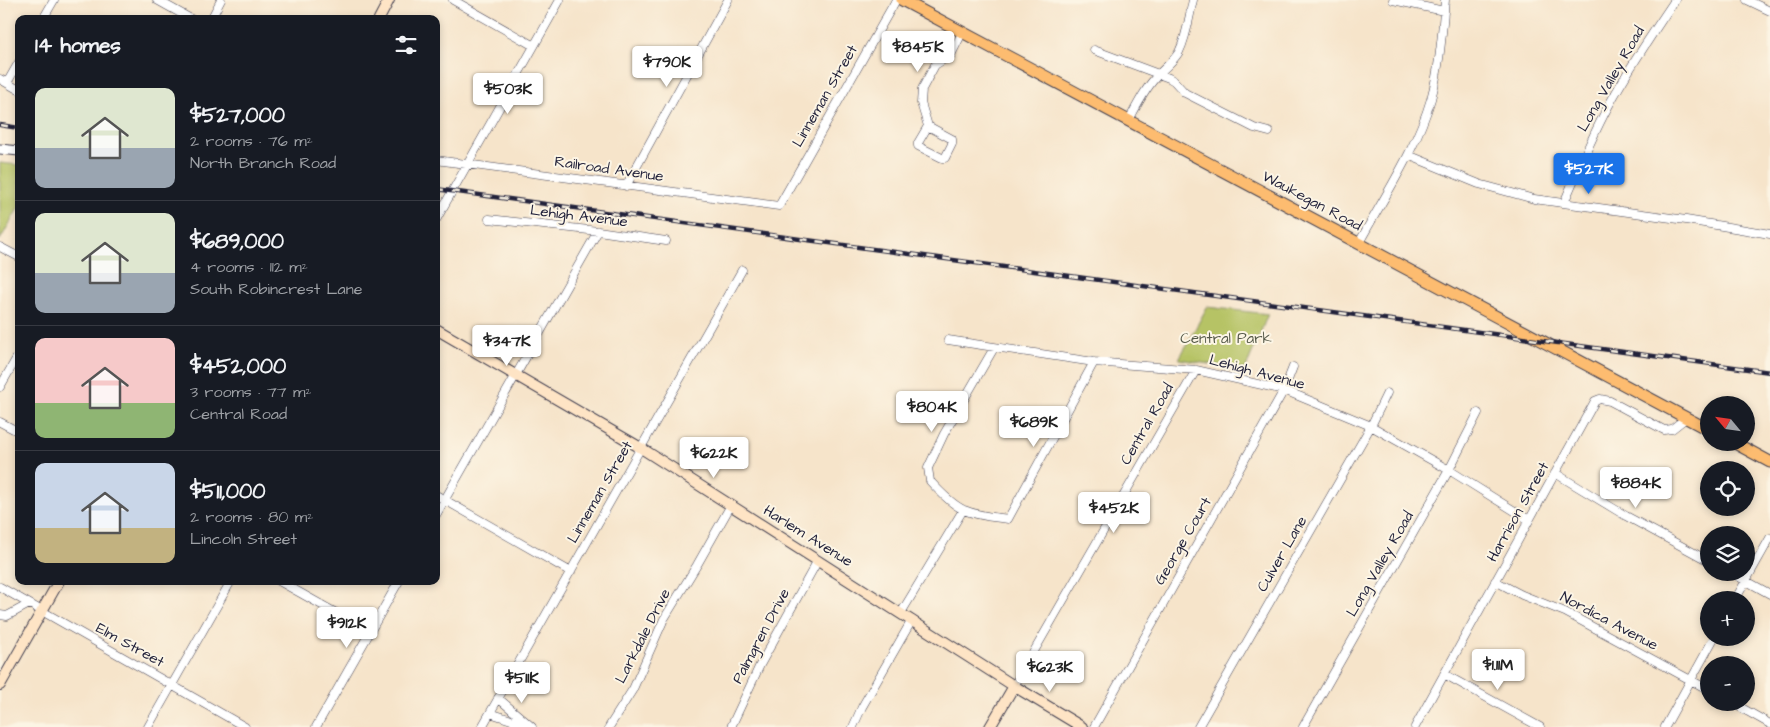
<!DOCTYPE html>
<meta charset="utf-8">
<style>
body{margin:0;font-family:"Architects Daughter",sans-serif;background:#242831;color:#f1f3f6;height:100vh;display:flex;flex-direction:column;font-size:19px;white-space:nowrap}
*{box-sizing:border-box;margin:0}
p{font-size:16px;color:#9ea1a6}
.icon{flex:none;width:28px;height:28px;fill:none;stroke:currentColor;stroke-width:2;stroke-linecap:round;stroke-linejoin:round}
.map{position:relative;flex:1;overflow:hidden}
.panel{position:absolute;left:15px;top:15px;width:425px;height:570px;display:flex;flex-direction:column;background:#171b24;border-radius:10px;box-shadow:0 2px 8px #0003}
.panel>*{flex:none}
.needle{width:32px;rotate:299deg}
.controls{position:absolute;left:1700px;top:396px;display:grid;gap:10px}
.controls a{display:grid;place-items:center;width:55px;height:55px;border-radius:50%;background:#171b24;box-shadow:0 2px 8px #0003;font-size:25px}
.price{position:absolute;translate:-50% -42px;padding:0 11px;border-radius:5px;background:#fff;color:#222;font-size:16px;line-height:32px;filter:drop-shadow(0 1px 2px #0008)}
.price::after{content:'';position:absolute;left:50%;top:30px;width:15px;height:11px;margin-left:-8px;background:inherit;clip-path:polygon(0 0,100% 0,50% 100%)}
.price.selected{background:#1a73e8;color:#fff}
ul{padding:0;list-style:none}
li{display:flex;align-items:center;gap:15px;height:125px;padding:0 20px}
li+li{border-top:1px solid #363941}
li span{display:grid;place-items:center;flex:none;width:140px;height:100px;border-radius:10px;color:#555}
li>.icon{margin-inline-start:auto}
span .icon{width:60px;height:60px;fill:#fffc;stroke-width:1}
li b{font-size:21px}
h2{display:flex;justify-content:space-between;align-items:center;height:60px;padding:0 20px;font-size:21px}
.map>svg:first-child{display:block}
.green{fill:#b6c365;stroke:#6c7250}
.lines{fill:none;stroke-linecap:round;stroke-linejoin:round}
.minor-casing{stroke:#423f50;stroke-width:9}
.tertiary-casing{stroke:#423f50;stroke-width:11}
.secondary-casing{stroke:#423f50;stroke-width:12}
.primary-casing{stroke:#423f50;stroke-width:13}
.minor{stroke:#fff;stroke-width:8}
.tertiary{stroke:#fff;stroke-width:9}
.secondary{stroke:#fee4c5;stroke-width:10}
.primary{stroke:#fdbc6f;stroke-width:11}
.rail-casing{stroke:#22223b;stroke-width:4.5}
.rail{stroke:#fcf5e5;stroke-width:2.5;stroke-dasharray:8;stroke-linecap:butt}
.labels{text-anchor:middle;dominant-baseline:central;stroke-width:4;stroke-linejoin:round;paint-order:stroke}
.street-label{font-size:15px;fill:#22223b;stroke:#fcf5e5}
.park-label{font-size:15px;fill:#565a4a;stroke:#fcf5e5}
</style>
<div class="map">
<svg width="1770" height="727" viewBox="0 0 1770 727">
<rect width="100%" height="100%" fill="#fcf5e5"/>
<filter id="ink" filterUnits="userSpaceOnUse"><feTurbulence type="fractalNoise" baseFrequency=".02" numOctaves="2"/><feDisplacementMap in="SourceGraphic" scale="10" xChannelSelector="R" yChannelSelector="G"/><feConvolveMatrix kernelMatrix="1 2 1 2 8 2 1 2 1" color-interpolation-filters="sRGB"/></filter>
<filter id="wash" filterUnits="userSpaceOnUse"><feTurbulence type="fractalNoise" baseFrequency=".0096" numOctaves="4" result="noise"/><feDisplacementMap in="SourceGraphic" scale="20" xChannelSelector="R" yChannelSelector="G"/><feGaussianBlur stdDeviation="1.12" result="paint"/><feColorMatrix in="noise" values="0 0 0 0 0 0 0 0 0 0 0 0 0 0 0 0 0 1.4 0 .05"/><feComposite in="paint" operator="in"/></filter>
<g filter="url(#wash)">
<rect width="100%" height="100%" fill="#f6e4ca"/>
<path class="green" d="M0 163 19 165V207L0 240Z
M1207 307 1268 314 1245 370 1179 359Z"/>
</g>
<g filter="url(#ink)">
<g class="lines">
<g class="minor-casing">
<path id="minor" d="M157 0 191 19
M453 0 534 46
M1393 0 1444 11
M1747 0 1770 11
M43 19 54 0
M211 19 221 0
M1094 50 1169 78 1174 81 1185 93 1254 128 1269 132
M0 79 19 90
M7 83 19 62
M1129 120C1137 105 1146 87 1158 75 1165 67 1173 62 1179 52 1187 36 1189 17 1193 0
M928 126 952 139V144L945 158H942L918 146V143L928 126 921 103 922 89 935 65 951 55 962 33
M1408 155 1479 184 1534 199 1686 220 1770 234
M436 160 779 206 896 0
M626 186 728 0
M1564 203C1578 170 1592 136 1609 105 1629 68 1652 34 1675 0
M489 219 598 231 666 241
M436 220 560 0
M1359 243C1384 197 1416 150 1431 99 1440 66 1442 33 1445 0
M0 247 19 257
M948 340 1094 362 1196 370 1284 390 1371 426 1449 470 1529 520
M994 348 944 434 928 468 930 481C939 491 951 504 964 510 978 516 993 517 1008 519L1094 362
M0 387 19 354
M0 422 19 432
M1555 473 1626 516 1709 561
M436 495 571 572
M436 515 598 231
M1730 572 1770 594
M279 581 370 632
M1495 581 1522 595 1565 612 1709 690
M0 587 245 727
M1735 600 1770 538
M901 613 963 510
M0 615 7 616 29 604
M1444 674 1540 727
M1014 686 1196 370
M498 698 532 727
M1731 702 1770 724
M490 713 527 725
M148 727 231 581
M316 727 399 581
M482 727 742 270
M609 727 633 689 664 619 697 565 731 505
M731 727 760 665 818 560
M853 727 862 707 912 620
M1094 727 1284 390 1293 367
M1198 727 1371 426 1387 393
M1303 727 1449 470 1478 413
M1415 727 1595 401 1600 399 1610 401 1664 430 1672 429 1686 418
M1665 727 1714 638"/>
</g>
<g class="tertiary-casing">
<path id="tertiary" d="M0 149 19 151"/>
</g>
<g class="secondary-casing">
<path id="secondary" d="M379 19 389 0
M436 329 641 448 1014 686 1082 727
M0 685 59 581
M990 727 1014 686"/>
</g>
<g class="primary-casing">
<path id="primary" d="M902 0 1709 430
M1733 442 1770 462"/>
</g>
<use href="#minor" class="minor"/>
<use href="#tertiary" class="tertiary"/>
<use href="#secondary" class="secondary"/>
<use href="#primary" class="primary"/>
<g class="rail-casing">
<path id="rail" d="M0 125 19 128
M436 189 1770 372"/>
</g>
<use href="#rail" class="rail"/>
</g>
</g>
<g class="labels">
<g class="street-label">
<text transform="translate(1611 79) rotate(-60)">Long Valley Road</text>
<text transform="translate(825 96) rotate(-60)">Linneman Street</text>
<text transform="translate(609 169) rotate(8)">Railroad Avenue</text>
<text transform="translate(1312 201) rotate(28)">Waukegan Road</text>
<text transform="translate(579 216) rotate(7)">Lehigh Avenue</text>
<text transform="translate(1257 372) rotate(15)">Lehigh Avenue</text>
<text transform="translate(1147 424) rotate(-60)">Central Road</text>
<text transform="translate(600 492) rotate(-60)">Linneman Street</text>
<text transform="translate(1518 512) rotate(-61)">Harrison Street</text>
<text transform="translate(808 536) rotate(32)">Harlem Avenue</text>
<text transform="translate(1183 541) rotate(-60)">George Court</text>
<text transform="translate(1282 554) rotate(-60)">Culver Lane</text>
<text transform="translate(1380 564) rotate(-60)">Long Valley Road</text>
<text transform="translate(1609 621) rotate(28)">Nordica Avenue</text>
<text transform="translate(643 636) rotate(-63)">Larkdale Drive</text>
<text transform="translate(761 636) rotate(-62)">Palmgren Drive</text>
<text transform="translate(130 645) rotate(29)">Elm Street</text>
</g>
<g class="park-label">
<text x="1226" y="338">Central Park</text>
</g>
</g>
</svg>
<div class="controls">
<a><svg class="needle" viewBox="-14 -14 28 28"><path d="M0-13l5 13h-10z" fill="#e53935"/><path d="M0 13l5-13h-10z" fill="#9ea1a6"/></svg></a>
<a><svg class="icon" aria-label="locate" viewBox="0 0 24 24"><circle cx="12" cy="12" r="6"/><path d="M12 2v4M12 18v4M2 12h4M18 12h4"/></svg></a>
<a><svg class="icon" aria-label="layers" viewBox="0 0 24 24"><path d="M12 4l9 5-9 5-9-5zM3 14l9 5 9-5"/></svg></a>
<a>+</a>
<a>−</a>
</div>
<b class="price" style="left:918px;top:73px">$845K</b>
<b class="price" style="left:667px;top:88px">$790K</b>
<b class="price" style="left:508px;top:115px">$503K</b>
<b class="price selected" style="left:1589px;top:195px">$527K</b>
<b class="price" style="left:507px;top:367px">$347K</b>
<b class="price" style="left:932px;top:433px">$804K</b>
<b class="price" style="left:1034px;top:448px">$689K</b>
<b class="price" style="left:714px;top:479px">$622K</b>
<b class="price" style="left:1636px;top:509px">$884K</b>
<b class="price" style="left:1114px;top:534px">$452K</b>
<b class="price" style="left:347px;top:649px">$912K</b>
<b class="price" style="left:1498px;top:691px">$1.11M</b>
<b class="price" style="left:1050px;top:693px">$623K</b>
<b class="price" style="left:522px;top:704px">$511K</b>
<section class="panel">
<h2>14 homes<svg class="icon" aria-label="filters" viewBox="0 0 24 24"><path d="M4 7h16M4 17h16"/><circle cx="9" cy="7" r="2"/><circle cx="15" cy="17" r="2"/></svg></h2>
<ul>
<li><span style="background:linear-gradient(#dfe7d0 60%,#9aa5b1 0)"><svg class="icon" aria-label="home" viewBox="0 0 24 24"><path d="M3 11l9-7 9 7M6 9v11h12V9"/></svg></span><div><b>$527,000</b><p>2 rooms · 76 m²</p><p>North Branch Road</p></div></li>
<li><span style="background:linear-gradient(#dfe7d0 60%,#9aa5b1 0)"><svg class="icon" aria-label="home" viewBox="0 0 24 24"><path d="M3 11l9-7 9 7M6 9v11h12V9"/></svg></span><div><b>$689,000</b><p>4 rooms · 112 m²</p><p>South Robincrest Lane</p></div></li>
<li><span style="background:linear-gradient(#f6c9c9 65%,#8fb573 0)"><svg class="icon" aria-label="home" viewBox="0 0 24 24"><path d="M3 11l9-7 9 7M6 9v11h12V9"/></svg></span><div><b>$452,000</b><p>3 rooms · 77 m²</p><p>Central Road</p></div></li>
<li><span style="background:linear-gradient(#c9d6e8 65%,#c2b280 0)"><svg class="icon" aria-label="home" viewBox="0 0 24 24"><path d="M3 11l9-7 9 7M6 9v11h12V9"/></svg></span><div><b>$511,000</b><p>2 rooms · 80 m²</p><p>Lincoln Street</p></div></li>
</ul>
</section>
</div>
